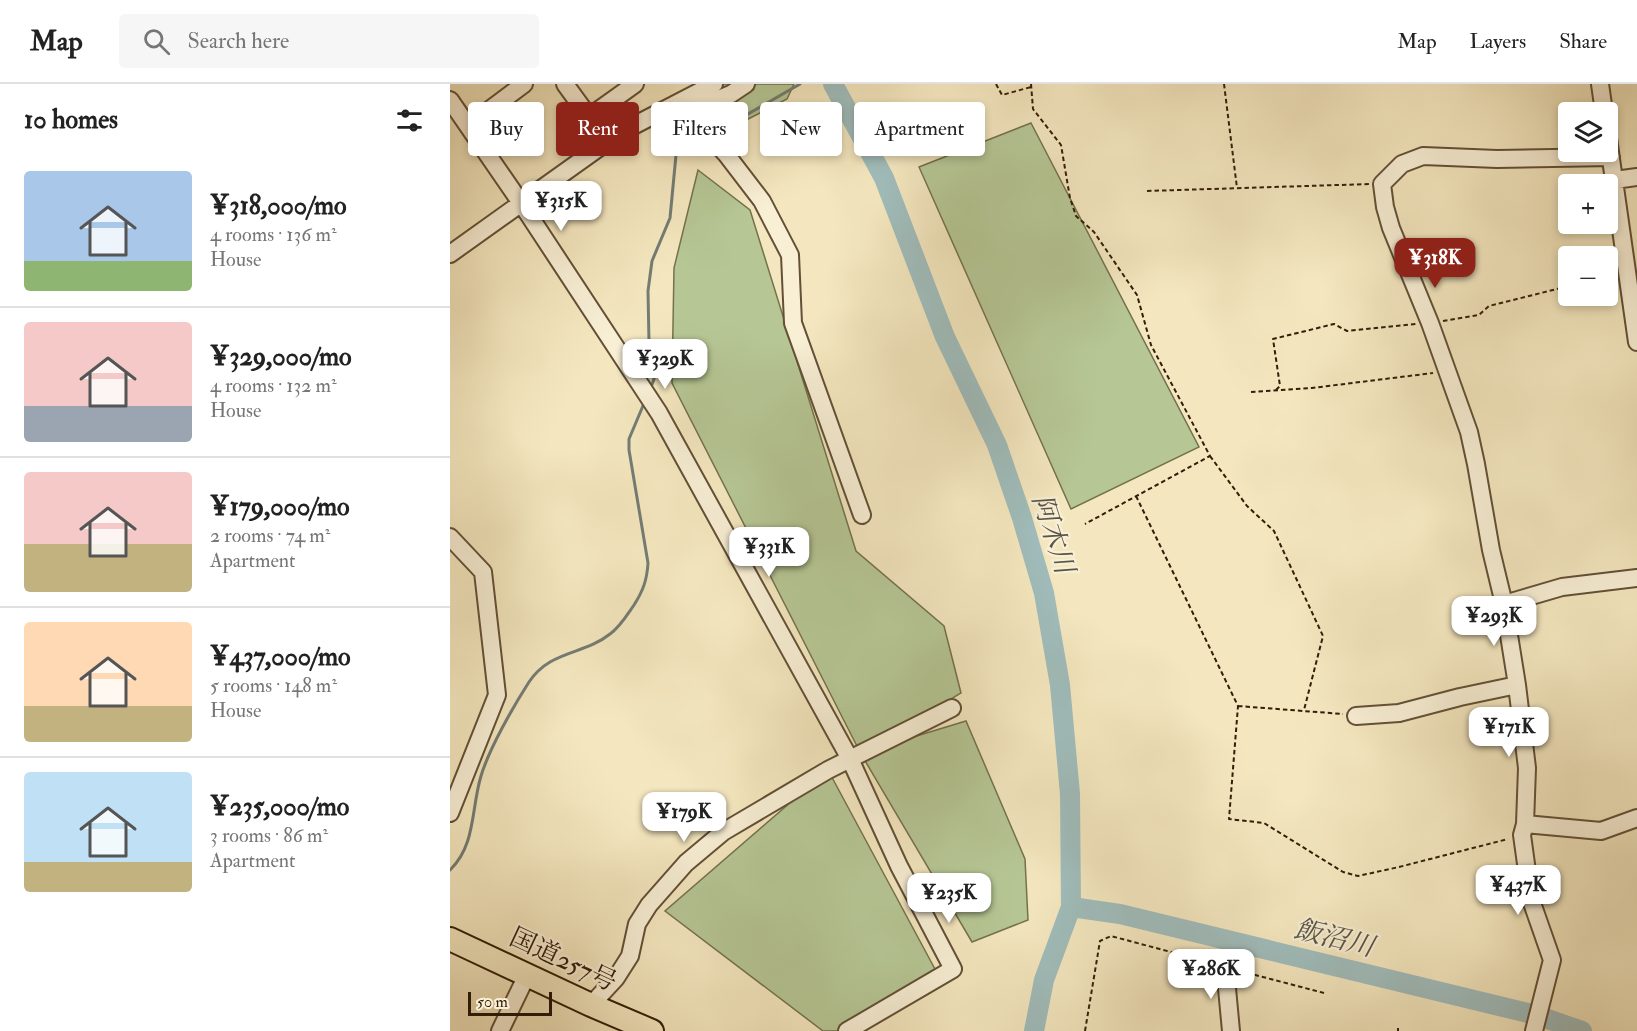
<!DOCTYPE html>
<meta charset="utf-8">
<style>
body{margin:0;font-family:"IM FELL Double Pica","Noto Serif JP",serif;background:#f6f6f6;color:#222;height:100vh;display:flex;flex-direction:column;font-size:22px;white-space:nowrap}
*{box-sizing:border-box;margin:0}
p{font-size:20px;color:#767676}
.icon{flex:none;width:33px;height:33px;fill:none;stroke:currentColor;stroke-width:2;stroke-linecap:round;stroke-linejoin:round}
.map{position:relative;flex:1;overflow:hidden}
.side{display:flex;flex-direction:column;background:#fff;width:450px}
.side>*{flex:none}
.hud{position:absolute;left:18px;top:18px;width:570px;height:54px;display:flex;gap:12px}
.controls{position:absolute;left:1108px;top:18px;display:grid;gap:12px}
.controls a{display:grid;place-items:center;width:60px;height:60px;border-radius:6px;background:#fff;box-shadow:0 3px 9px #0003;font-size:30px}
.scale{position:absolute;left:18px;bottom:15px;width:84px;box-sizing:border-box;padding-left:6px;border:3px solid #331d08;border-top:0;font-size:16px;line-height:21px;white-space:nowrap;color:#331d08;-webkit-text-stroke:4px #f8efd5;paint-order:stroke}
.price{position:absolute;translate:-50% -51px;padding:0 14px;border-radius:12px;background:#fff;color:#222;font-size:20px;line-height:39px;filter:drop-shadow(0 2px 3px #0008)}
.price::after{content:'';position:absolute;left:50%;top:36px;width:18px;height:14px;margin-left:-9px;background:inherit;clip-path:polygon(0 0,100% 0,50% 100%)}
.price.on{background:#8f2418;color:#fff}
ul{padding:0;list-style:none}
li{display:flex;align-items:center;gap:18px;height:150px;padding:0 24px}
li+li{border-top:2px solid #e0e0e0}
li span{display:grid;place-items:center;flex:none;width:168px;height:120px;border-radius:6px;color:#555}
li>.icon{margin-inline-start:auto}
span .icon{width:72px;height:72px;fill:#fffc;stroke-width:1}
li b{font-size:26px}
h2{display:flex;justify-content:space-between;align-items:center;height:72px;padding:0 24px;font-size:26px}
.pill{padding:0 21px;border-radius:6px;background:#fff;box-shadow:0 3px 9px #0003;font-size:21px;line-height:54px}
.pill.on{background:#8f2418;color:#fff}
header{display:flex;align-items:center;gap:36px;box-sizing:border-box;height:84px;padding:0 30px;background:#fff;border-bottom:2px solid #e0e0e0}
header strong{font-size:28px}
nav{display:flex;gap:33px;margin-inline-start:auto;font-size:21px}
.search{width:420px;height:54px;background:#f6f6f6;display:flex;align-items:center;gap:15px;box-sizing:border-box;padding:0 21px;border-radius:6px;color:#767676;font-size:22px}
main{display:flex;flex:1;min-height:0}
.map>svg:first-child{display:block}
.green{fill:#b6c795;stroke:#74724e;stroke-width:1.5}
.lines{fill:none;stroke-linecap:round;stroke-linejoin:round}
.stream{stroke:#747d74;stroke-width:3}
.river{stroke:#a0bdbc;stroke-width:20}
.minor-casing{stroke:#635036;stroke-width:20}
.highway-casing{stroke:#331d08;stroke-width:26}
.path{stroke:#331d08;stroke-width:2;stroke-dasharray:4.5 3;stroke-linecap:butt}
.minor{stroke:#f8efd5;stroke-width:16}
.highway{stroke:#f4e7bf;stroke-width:22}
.labels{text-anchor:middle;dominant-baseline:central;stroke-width:4.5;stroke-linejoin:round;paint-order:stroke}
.street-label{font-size:26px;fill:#331d08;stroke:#f8efd5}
.water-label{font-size:27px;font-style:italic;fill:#595547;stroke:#f8efd5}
</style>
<header>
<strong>Map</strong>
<div class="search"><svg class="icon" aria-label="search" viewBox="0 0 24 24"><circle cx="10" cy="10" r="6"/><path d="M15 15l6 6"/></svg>Search here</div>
<nav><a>Map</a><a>Layers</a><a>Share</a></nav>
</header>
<main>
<section class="side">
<h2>10 homes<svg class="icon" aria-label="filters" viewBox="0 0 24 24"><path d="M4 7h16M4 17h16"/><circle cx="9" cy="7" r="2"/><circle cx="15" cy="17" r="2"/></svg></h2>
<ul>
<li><span style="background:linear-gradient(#a9c7e8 75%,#8fb573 0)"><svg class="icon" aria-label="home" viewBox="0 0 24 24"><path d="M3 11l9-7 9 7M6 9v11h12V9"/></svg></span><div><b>¥318,000/mo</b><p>4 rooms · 136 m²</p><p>House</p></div></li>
<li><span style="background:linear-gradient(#f6c9c9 70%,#9aa5b1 0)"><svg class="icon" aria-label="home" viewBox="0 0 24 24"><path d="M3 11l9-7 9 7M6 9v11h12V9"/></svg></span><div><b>¥329,000/mo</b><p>4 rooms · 132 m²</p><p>House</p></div></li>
<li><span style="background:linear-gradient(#f6c9c9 60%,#c2b280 0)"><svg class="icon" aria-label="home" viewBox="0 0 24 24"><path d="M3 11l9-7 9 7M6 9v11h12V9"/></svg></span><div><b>¥179,000/mo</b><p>2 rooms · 74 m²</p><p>Apartment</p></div></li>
<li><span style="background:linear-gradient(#ffd9b3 70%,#c2b280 0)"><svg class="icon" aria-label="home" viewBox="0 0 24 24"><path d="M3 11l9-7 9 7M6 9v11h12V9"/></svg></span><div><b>¥437,000/mo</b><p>5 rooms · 148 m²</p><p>House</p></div></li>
<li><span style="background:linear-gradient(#bfe0f5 75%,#c2b280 0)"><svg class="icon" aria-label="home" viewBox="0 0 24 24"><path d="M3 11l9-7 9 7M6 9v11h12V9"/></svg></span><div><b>¥235,000/mo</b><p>3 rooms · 86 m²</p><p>Apartment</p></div></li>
</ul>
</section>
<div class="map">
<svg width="1187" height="947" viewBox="0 0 1187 947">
<rect width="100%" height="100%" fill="#f4e7bf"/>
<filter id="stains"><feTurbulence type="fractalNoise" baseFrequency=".00333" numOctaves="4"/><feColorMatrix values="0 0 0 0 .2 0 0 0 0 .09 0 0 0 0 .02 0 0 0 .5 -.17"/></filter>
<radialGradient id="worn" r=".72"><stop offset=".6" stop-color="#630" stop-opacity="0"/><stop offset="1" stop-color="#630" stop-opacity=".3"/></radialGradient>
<path class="green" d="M254 0H344L337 15 271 49 245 22Z
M581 39 749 363 621 425 469 83Z
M248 86 300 126 406 467 494 542 511 609 414 668 516 637 575 775 578 836 522 858 411 670 222 299 224 184Z
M378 686 486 887 395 947H373L215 827Z"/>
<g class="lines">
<path class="stream" d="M265 49 350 0
M200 306 204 295 199 259 198 207 202 177 220 134 226 71 233 65 254 56
M0 786C26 761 21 725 31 692 39 665 63 623 79 598 100 566 134 571 160 550 170 543 177 531 184 521 193 507 197 496 198 479L179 366V355L195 317"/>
<path class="river" d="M383 0 434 94 495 253 547 361 572 434 594 509 610 601 620 710 621 823 594 896 584 947
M621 823 670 830 1086 931 1132 947"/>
<g class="minor-casing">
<path id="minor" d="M115 0 139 33 185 0
M1150 0 1154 28
M0 16 71 119 209 329 400 675 449 782 503 885 397 947
M229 19 276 70 312 117 340 171 343 239 412 431
M250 23 281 10 296 0
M18 42 74 0
M1158 54 1187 258
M1165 96 1187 93
M0 170 157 58 183 42 264 0
M0 453 33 488 47 611 0 729
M1054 520 1112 503 1187 494
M906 632 949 629 1010 613 1067 601
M1075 740 1151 747 1187 734
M775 883 781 947
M141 921 166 894 180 872 187 840 199 821 236 779 273 748 378 686 502 624
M50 947 77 891
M1084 947 1102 876 1081 816 1072 751 1075 740 1077 684 1067 601 1054 520 1041 466 1026 380 1019 348 980 239 941 144 935 123 932 100 952 80 973 72 1047 75 1161 73"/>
</g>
<g class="highway-casing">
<path id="highway" d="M0 855 141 921 202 947"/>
</g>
<path class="path" d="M546 0 552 11 581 3
M581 0 583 25 611 61 620 114 626 132 644 148 687 211 701 261 760 372 635 440
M774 0 787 104
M697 107 920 100
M993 237 1029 231 1039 222 1119 202
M826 306 830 302 823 255 884 240 897 247 966 240
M801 308 862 304 983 289
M760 372 797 422 824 447 873 552 854 626
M686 412 788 622 779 735 814 739 893 788 908 792 949 783 1058 755
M788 622 893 630
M790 887 874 909
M948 944V947
M635 947 650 857 661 852 762 879"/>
<use href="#minor" class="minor"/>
<use href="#highway" class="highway"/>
</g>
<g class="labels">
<g class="street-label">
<text transform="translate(113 876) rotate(25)">国道257号</text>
</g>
<g class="water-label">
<text transform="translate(603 450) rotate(72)">阿木川</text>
<text transform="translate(884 854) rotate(14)">飯沼川</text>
</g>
</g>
<rect width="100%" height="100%" filter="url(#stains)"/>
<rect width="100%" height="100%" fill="url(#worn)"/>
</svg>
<div class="controls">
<a><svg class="icon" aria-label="layers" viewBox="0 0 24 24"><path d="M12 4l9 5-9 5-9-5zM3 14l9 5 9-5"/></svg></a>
<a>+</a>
<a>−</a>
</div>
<div class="scale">50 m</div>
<b class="price" style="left:111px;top:148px">¥315K</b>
<b class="price on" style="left:985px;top:205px">¥318K</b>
<b class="price" style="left:215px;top:306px">¥329K</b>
<b class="price" style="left:319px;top:494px">¥331K</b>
<b class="price" style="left:1044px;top:563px">¥293K</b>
<b class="price" style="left:1059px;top:674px">¥171K</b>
<b class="price" style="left:234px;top:759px">¥179K</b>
<b class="price" style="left:1068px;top:832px">¥437K</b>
<b class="price" style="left:499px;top:840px">¥235K</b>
<b class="price" style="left:761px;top:916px">¥286K</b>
<div class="hud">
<a class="pill">Buy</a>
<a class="pill on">Rent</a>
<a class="pill">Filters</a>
<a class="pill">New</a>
<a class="pill">Apartment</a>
</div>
</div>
</main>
